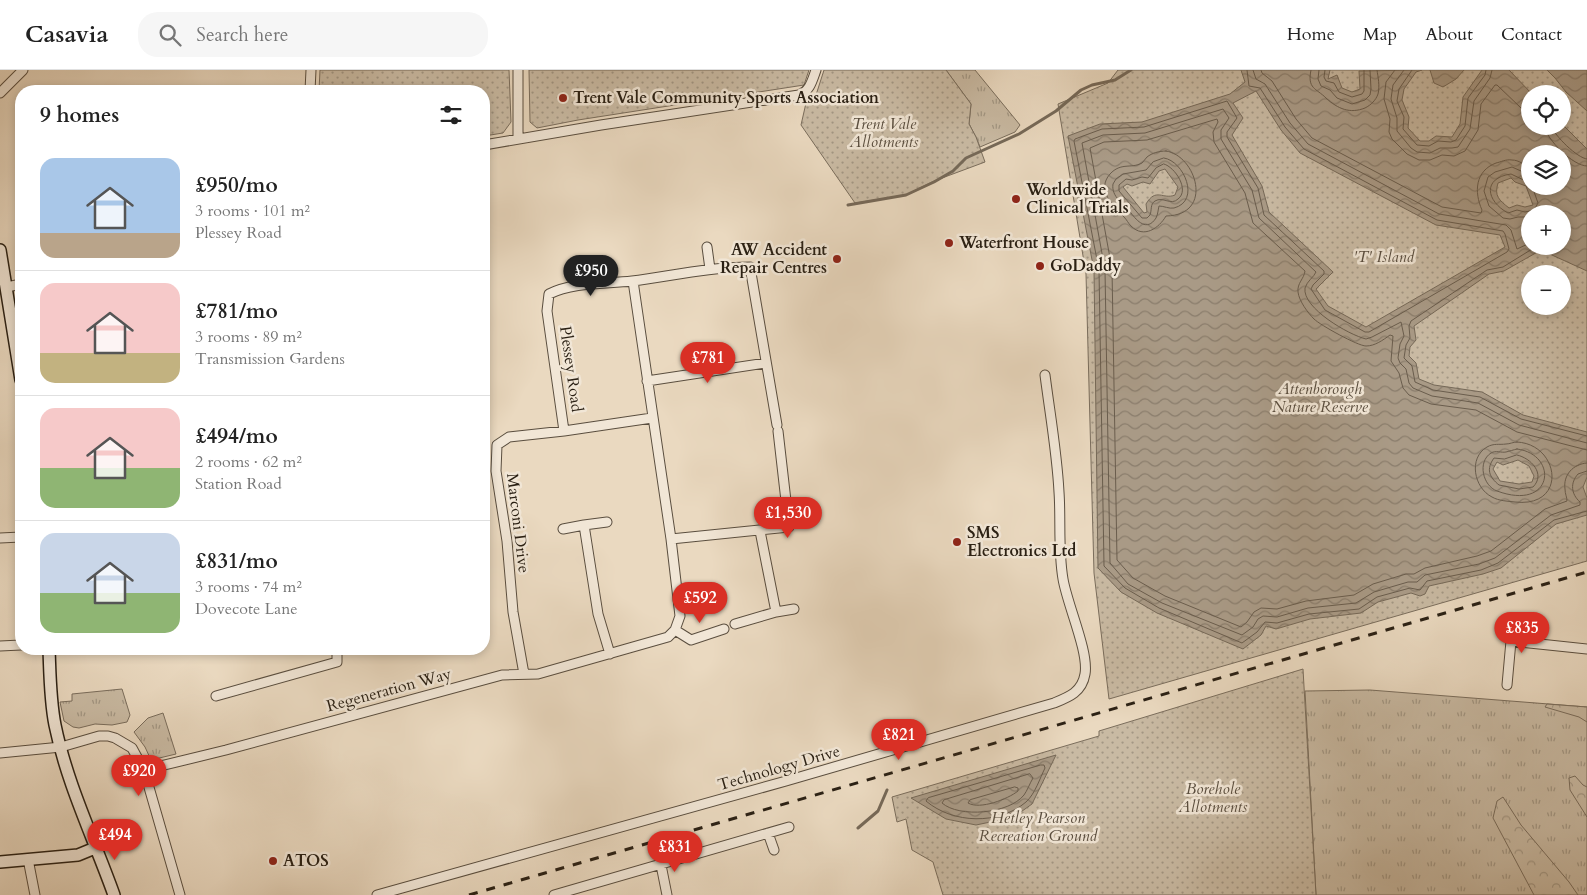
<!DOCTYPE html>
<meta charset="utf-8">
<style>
body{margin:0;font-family:Cardo,serif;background:#f6f6f6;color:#222;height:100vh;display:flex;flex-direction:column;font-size:19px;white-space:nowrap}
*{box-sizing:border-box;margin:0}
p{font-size:16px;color:#767676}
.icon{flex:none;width:28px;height:28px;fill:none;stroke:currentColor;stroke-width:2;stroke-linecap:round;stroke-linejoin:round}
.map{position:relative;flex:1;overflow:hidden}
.details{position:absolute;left:15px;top:15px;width:475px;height:570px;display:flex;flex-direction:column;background:#fff;border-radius:20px;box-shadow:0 2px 8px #0003}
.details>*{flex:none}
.buttons{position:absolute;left:1521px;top:15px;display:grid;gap:10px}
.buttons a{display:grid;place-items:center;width:50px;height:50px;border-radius:50%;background:#fff;box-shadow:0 2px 8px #0003;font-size:25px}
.price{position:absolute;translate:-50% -42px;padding:0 11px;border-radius:18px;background:#d93025;color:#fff;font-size:16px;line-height:32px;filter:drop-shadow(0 1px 2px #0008)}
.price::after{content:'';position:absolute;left:50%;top:30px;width:15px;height:11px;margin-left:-8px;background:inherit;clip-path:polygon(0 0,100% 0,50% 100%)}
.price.on{background:#222;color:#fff}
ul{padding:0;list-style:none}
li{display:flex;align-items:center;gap:15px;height:125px;padding:0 25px}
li+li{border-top:1px solid #e0e0e0}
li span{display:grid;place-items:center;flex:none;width:140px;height:100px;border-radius:15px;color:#555}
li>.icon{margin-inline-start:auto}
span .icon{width:60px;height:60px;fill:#fffc;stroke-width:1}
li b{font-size:21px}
h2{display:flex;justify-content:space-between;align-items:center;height:60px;padding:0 25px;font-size:21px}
header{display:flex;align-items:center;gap:30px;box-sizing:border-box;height:70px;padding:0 25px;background:#fff;border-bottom:1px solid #e0e0e0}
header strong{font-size:24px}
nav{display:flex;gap:28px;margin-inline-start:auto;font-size:18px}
.search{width:350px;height:45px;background:#f6f6f6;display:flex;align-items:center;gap:12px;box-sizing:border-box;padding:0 18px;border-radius:20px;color:#767676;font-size:19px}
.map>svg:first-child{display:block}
.grass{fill:url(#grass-tufts);stroke:#7a6d5c}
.forest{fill:url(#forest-crowns);stroke:#7a6d5c}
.park{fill:url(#park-dots);stroke:#7a6d5c;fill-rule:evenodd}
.water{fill:url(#water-waves);stroke:#766958;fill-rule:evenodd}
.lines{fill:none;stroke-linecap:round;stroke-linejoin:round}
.shore{stroke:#6a5d4d;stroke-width:1}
.stream{stroke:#766958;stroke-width:3}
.street-casing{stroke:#5a4e3f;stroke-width:11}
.secondary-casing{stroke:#2a2014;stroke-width:14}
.street{stroke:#f1e6d6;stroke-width:9}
.secondary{stroke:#f1e6d6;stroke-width:11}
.rail{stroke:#2a2014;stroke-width:3;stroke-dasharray:9 9;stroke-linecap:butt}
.poi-dot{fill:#8f2418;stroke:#f1e6d6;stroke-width:2}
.labels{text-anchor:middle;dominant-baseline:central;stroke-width:5;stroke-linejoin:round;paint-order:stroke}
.poi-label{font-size:16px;font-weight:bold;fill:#2a2014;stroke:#f1e6d6;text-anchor:start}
.park-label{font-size:16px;font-style:italic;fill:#5a4e3f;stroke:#f1e6d6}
.street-label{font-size:16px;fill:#2a2014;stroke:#f1e6d6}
</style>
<header>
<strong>Casavia</strong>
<div class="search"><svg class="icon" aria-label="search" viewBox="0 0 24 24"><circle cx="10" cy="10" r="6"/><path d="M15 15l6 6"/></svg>Search here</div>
<nav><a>Home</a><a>Map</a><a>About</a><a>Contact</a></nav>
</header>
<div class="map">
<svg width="1587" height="825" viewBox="0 0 1587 825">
<defs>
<pattern id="grass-tufts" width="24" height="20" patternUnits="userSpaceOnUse" patternTransform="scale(1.25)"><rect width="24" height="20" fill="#c9baa3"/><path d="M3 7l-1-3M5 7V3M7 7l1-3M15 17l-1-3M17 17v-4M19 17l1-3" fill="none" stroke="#a39784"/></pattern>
<pattern id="forest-crowns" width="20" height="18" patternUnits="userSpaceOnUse" patternTransform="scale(1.25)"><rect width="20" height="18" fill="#c9baa3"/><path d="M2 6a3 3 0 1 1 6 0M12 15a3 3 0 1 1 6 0" fill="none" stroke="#a39784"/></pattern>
<pattern id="park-dots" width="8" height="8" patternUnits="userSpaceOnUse" patternTransform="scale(1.25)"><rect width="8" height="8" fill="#c9baa3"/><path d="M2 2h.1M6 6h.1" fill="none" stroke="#a39784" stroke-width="1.8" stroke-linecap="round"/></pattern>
<pattern id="water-waves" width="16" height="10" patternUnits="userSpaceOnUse" patternTransform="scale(1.25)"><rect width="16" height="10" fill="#a99a86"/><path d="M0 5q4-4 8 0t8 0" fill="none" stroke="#8a7d6c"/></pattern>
</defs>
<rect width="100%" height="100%" fill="#ead9c0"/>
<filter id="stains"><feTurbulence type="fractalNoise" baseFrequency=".004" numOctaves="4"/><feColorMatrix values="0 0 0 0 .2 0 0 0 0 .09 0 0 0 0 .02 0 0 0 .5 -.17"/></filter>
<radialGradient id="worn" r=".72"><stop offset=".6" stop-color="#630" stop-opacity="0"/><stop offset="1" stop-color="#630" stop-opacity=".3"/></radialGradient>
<path class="grass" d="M946 0H975L1020 55 1015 62 980 77 976 67 969 54 971 34Z
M122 619 130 645 127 652 112 655 95 654 79 658 73 657 64 651 60 632 72 631V624Z
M1370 620 1587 637V825H1316L1305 621Z
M163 643 176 684 151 690 145 677 134 662 148 648Z"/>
<path class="forest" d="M1547 634 1587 637V652L1579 647 1545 637Z
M1575 706 1583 715 1587 717V747L1570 720 1569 708Z
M1503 727 1521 755 1569 812 1578 825H1534L1493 748 1497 731Z"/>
<path class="park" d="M320 0H509L511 52 503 63 484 66V21H319Z
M529 0H809L804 15 578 50 537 58 530 52Z
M824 0H946L971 34 969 54 976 67 985 92 934 111 906 125 855 133 801 55 806 33 816 25Z
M1118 0H1587V491L1109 629 1094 503 1086 204 1058 34 1108 13ZM1530 24H1562V56H1530ZM1530 84H1562V116H1530ZM1530 144H1562V176H1530ZM1530 204H1562V236H1530Z
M1303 599 1316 825H943L933 792 912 780 906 749 897 752 892 727 1099 666V661Z"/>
<path class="water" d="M1241 0H1330L1328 9 1337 5 1342 18 1352 22 1360 19 1359 1 1422 0 1416 2 1404 19 1402 30 1409 47 1408 58 1420 71H1429L1436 66 1452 67 1460 54 1463 27 1482 0H1509L1532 24H1530V56H1562L1563 55 1587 79V201L1541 180 1504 201 1489 204 1414 256 1416 270 1410 277 1409 286 1416 293 1419 309 1434 315 1482 322 1523 345 1587 362V407L1583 417 1587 428V445L1556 454 1501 498 1483 504 1429 516 1425 524 1420 526 1411 523 1378 532 1361 543 1310 549 1276 559 1266 556 1261 565 1243 579 1157 543 1121 522 1098 498 1094 200 1068 66 1100 54 1142 52 1230 24 1245 12ZM1256 21 1281 60 1300 83 1436 155 1500 165 1505 177 1366 257 1328 236 1316 219 1333 202 1269 142 1262 116 1232 65 1243 48 1233 33ZM1530 84H1562V116H1530ZM1165 99 1178 117 1175 125C1163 130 1156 117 1146 134L1147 142 1144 143 1123 117 1127 114 1132 116 1143 112 1150 114 1159 101ZM1511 108 1515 112 1526 116 1533 135 1525 137 1517 135 1509 138C1499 130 1494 126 1498 113ZM1530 144H1562V176H1530ZM1518 390 1529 396 1534 406 1532 412 1519 414 1500 411 1493 399 1497 392 1503 395Z
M1430 0H1464L1456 9 1443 17 1434 13Z
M1547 0H1587V41L1566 22 1555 8Z
M1056 685 1032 734 1018 744 1000 750 976 755 946 749 911 728Z"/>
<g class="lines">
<path class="shore" d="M1247 0 1249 16 1260 18 1285 57 1304 79 1437 150 1503 161 1505 164 1509 179 1507 182 1369 262H1365L1325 240 1311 219 1313 215 1324 204V201L1264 145 1258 118 1227 67V62L1237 48 1227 31 1144 57 1102 59 1075 69 1074 71 1099 200 1104 496 1125 518 1159 538 1242 573 1257 562 1265 552 1277 553 1309 544 1359 539 1377 527 1410 518 1420 520 1427 511 1481 500 1498 493 1554 450 1587 441
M1253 0 1256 9 1265 14 1290 53 1308 74 1439 144 1506 155 1511 160 1517 179 1530 173
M1261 0 1262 3 1272 11 1296 49 1312 68 1442 137 1481 143 1482 140C1474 122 1475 101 1496 93 1501 92 1506 89 1512 90 1519 90 1524 95 1530 97
M1311 0C1307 19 1316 18 1326 28 1338 39 1350 44 1365 38 1371 35 1376 30 1378 24 1380 16 1378 7 1377 0
M1319 0 1318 9 1321 16 1330 20 1337 28 1352 34 1365 30 1370 25 1371 19 1370 0
M1325 0 1324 7 1326 11 1334 13 1339 22 1352 27 1362 24 1364 21V0
M1395 0 1386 12 1384 29 1390 49 1389 62 1392 69 1407 84 1419 90H1430L1442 85 1454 86 1465 81 1478 60 1481 34 1495 15H1497L1521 38 1530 42
M1404 0 1393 15 1391 29 1397 48V61L1411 78 1417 82 1430 83 1440 78H1452L1458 77 1470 59 1474 31 1490 8 1492 0
M1412 0 1399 19 1397 31 1404 47 1403 59 1417 75 1429 76 1438 71 1451 72 1456 70 1465 56 1468 28 1485 5 1486 0
M1544 56C1547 70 1573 96 1587 96
M1551 56C1555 66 1577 88 1587 89
M1166 81C1196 85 1215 145 1166 146 1159 158 1144 169 1131 156 1128 153 1127 150 1124 147 1113 136 1096 120 1110 104 1121 92 1131 99 1142 93 1144 91 1145 89 1147 87 1152 83 1159 81 1166 81Z
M1164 88C1184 91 1201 131 1174 138 1169 139 1164 136 1159 136 1158 140 1158 144 1156 148 1147 162 1137 151 1131 143 1124 134 1111 127 1113 114L1116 109 1123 104 1146 100 1153 92Z
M1164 94C1175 97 1190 120 1178 129 1171 136 1163 126 1155 131 1150 134 1152 140 1150 145L1147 148H1142L1119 121V115L1126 109 1132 110 1142 107 1148 108 1156 98Z
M1530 105 1512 97 1495 102 1488 107 1484 121 1489 136 1503 148 1510 149 1518 147H1530
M1530 113 1511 104C1482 108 1486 131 1508 143L1517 140 1525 142 1534 140 1538 133 1532 116
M1537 176 1503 197 1487 200 1411 251 1409 256 1410 268 1406 275 1404 288 1412 296 1415 312 1433 320 1480 327 1521 349 1587 366
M1517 372C1560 374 1568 438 1515 432 1507 431 1499 431 1492 427 1474 418 1468 388 1487 377 1494 373 1499 375 1506 374 1510 374 1513 372 1517 372Z
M1587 373 1519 355 1478 333 1432 326 1413 318 1409 313 1406 299 1400 293 1398 288 1400 274 1404 266 1401 252 1372 267 1366 269C1349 265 1302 238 1305 218 1307 211 1314 207 1316 202L1259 148 1252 120 1221 69V60L1229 48 1223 39 1145 63 1103 65 1082 73 1105 200 1110 493 1128 514 1162 533 1242 565 1253 557 1258 549 1263 546 1277 547 1308 538 1356 533 1374 522 1408 512H1417L1425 505 1479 494 1495 488 1551 445 1580 435V432C1571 424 1570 413 1578 404L1587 401
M1517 379C1559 384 1554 442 1497 421 1483 416 1477 392 1491 383 1496 380 1501 383 1506 382 1510 381 1513 380 1517 379Z
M1587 380 1517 362 1476 340 1431 334 1409 325 1403 318 1399 303 1391 291 1393 266 1390 265C1383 270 1375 276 1366 276 1358 276 1320 255 1314 249 1308 243 1299 231 1298 222 1297 213 1304 209 1305 201L1253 153 1245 123 1214 72 1213 62 1218 52 1217 49 1147 70 1104 72 1090 78 1112 199 1117 490 1133 508 1165 526 1241 557 1247 552 1254 542 1261 538 1277 539 1306 531 1354 525 1373 514 1406 504H1414L1425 498 1477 486 1491 481 1545 439 1567 431C1567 427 1565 424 1565 419 1563 405 1573 394 1587 393
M1517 385C1531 388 1546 404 1533 417L1519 419 1499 415C1489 407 1486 399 1494 388L1504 389Z
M1041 695H1044L1045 698C1040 708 1035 724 1026 732 999 755 953 754 926 731L928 728Z
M1030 704 1033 708C1030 713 1027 721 1024 725 1009 744 959 748 942 733L944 730Z
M1015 717 1018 718V721C1008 729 980 740 968 733L970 730Z"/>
<path class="stream" d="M848 135 906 125 934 112 953 101 966 88 1019 64 1056 41 1081 20 1092 15 1115 10 1131 0
M858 758 878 741 887 720"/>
<g class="street-casing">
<path id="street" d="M518 0V69
M310 21 311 0
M0 23 23 0
M484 75 601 55 799 25C810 21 812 11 816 0
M707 177 710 199
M7 217 21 214
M647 311 766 293
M564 361 547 241 549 224C573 212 605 214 632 211 671 206 710 197 750 197L777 355
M607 452 584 455 598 544 610 584
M563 459 584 455
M760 461 776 542 794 539
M0 468 21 467
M671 469 789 457 778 361
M735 554 776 542
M1506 556 1511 571 1507 615
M675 560 691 570 724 559
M1511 571 1587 579
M0 576 21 575
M524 604 513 542 507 471 496 401 497 375 509 367 564 361 652 348
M216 626 337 592V579
M0 683 61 677 99 666H108L115 668 132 678 144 700 180 825
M144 700 226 680 502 605 538 604 668 567 675 560 680 546 671 469 633 211
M768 763 774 780
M28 789 35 825
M661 795 667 825
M377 825 786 711 1054 633C1069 627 1082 622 1085 604 1089 582 1067 534 1063 509 1058 480 1061 450 1059 422 1057 383 1050 344 1045 305
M554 825 789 757"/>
</g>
<g class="secondary-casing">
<path id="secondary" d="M0 180 21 310
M49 579C50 604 50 630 55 655 67 714 94 769 114 825
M0 792 78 785 95 778"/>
</g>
<use href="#street" class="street"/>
<use href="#secondary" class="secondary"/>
<path class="rail" d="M469 825 1587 502"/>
</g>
<g class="poi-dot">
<circle cx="563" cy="28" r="5"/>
<circle cx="1016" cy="129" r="5"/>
<circle cx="949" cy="173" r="5"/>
<circle cx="837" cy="189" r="5"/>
<circle cx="1040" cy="196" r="5"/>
<circle cx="957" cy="472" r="5"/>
<circle cx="273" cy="791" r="5"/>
</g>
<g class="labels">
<g class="poi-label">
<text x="573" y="28">Trent Vale Community Sports Association</text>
<text x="1026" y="120">Worldwide<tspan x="1026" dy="18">Clinical Trials</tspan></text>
<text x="959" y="173">Waterfront House</text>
<text x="827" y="180" text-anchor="end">AW Accident<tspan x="827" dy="18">Repair Centres</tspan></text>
<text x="1050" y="196">GoDaddy</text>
<text x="967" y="463">SMS<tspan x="967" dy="18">Electronics Ltd</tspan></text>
<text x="283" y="791">ATOS</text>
</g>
<g class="park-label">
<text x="884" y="54">Trent Vale<tspan x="884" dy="18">Allotments</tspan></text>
<text x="1384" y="187">'T' Island</text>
<text x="1320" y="319">Attenborough<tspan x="1320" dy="18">Nature Reserve</tspan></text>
<text x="1213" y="719">Borehole<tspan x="1213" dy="18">Allotments</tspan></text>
<text x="1038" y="748">Hetley Pearson<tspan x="1038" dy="18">Recreation Ground</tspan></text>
</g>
<g class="street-label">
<text transform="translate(571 299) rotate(82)">Plessey Road</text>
<text transform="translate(518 453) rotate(83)">Marconi Drive</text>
<text transform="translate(389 620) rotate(-15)">Regeneration Way</text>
<text transform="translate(779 698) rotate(-16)">Technology Drive</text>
</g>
</g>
<rect width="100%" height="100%" filter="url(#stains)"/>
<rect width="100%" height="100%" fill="url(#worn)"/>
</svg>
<div class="buttons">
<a><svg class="icon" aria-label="locate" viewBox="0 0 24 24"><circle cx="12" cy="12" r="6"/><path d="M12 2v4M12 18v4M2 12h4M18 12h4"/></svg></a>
<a><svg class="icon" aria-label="layers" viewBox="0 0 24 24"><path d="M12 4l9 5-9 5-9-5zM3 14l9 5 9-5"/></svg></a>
<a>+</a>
<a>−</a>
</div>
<b class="price on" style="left:591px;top:227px">£950</b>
<b class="price" style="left:708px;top:314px">£781</b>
<b class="price" style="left:788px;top:469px">£1,530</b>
<b class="price" style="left:700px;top:554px">£592</b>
<b class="price" style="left:1522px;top:584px">£835</b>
<b class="price" style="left:899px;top:691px">£821</b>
<b class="price" style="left:139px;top:727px">£920</b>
<b class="price" style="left:115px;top:791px">£494</b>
<b class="price" style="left:675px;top:803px">£831</b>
<section class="details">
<h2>9 homes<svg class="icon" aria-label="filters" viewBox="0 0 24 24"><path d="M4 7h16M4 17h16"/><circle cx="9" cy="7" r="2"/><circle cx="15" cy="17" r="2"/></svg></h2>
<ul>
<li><span style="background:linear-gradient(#a9c7e8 75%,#b9a48a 0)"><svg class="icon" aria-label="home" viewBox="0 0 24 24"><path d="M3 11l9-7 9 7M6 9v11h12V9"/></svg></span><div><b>£950/mo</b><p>3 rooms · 101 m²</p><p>Plessey Road</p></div></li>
<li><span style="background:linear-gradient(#f6c9c9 70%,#c2b280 0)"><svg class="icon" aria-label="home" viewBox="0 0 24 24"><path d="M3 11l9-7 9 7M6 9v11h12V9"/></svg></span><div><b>£781/mo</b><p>3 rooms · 89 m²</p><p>Transmission Gardens</p></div></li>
<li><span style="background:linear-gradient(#f6c9c9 60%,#8fb573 0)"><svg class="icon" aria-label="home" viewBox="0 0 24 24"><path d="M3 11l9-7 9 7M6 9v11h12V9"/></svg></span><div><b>£494/mo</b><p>2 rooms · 62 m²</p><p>Station Road</p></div></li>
<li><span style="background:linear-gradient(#c9d6e8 60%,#8fb573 0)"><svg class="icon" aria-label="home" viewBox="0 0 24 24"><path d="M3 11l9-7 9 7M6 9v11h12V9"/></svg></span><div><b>£831/mo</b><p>3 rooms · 74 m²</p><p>Dovecote Lane</p></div></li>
</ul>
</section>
</div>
